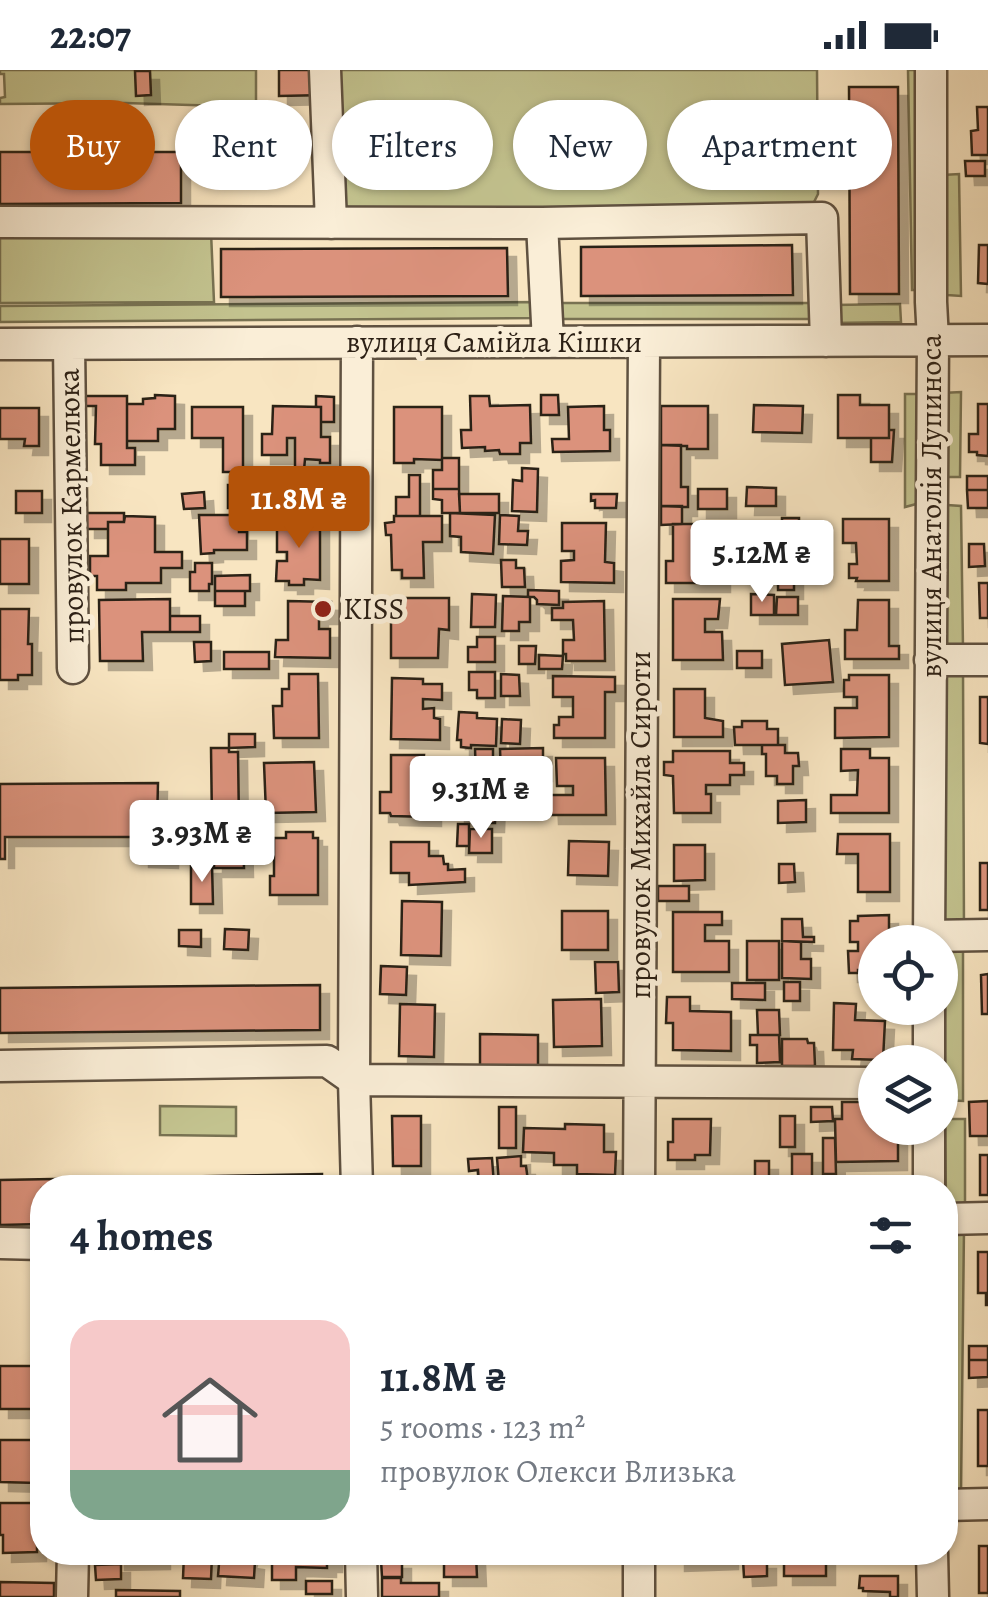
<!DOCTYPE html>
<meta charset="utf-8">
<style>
body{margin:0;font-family:Alegreya,serif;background:#f2f2f3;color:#1f2937;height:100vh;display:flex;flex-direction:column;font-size:38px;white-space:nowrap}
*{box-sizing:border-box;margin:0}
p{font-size:32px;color:#747a83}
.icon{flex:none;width:55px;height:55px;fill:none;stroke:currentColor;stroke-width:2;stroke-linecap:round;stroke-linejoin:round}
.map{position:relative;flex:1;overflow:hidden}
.details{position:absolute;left:30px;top:1105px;width:928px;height:390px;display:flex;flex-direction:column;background:#fff;border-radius:40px;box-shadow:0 2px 8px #0004}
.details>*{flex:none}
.banner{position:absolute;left:30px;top:30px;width:930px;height:90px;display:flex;gap:20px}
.tools{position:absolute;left:858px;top:855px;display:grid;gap:20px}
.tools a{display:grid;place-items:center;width:100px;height:100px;border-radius:50%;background:#fff;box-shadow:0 2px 8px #0004;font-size:50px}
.price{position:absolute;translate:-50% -85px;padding:0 22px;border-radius:10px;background:#fff;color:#222;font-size:32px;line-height:65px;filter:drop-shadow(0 2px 5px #0008)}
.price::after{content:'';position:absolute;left:50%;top:60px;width:30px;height:22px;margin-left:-15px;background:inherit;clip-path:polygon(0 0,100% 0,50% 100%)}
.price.current{background:#b45309;color:#fff}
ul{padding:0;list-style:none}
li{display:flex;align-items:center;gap:30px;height:250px;padding:0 40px}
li+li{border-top:2px solid #e0e1e3}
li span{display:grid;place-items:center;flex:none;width:280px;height:200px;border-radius:30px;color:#555}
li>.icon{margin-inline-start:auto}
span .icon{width:120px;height:120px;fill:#fffc;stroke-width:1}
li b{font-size:42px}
h2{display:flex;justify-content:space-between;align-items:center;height:120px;padding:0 40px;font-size:42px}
.tag{padding:0 35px;border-radius:45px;background:#fff;box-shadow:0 2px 8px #0004;font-size:35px;line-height:90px}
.tag.current{background:#b45309;color:#fff}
.status{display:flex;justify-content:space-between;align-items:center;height:70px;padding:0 50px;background:#fff;direction:ltr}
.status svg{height:28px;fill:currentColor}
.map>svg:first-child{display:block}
.green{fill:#c3c38f;stroke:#787252;stroke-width:2.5}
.building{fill:#db927c;stroke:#2c2015;stroke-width:2.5;filter:url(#shadow)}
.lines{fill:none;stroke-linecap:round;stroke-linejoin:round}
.minor-casing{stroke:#5f5140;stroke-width:35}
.minor{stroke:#faeed7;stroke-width:30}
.poi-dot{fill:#8f2418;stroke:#faeed7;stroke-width:4}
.labels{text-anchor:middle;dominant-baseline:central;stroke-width:10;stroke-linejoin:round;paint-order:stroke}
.street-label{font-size:30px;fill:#2c2015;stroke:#faeed7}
.poi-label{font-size:30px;fill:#2c2015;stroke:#faeed7;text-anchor:start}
</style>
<div class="status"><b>22:07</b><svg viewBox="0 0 49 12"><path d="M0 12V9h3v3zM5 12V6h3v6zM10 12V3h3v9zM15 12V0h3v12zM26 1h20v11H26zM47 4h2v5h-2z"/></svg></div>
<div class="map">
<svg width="988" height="1527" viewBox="0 0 988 1527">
<defs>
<filter id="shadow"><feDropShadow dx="9" dy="9" stdDeviation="0" flood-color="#0004"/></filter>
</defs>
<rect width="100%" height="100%" fill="#f8e5c1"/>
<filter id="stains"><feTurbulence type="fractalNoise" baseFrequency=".002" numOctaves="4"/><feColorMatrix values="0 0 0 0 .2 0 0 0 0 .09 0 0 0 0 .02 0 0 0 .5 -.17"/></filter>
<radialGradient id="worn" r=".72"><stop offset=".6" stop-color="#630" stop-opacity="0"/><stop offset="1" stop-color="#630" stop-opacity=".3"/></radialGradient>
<path class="green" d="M0 0H256V37L125 33 0 34V28L5 27 4 4H0Z
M332 0H817L818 124 813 134 804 138H343Z
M908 0H920L921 220H912Z
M959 104 961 226 947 225 944 220 943 105Z
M0 159 211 162 214 232 0 233Z
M537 232 538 248 0 252V236Z
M561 233H818L819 249H561Z
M900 234 901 252 833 253V235Z
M961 322 960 407H943L942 323Z
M905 324H918L920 433 905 437Z
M947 435 961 436 963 578 947 575 944 551V437Z
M963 599 964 861 949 856 944 850V608L950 600Z
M952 878 963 879V1031L945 1030V893L946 883Z
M160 1036 236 1037V1066L160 1065Z
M945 1049H965V1138L949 1139 946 1131Z
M964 1158 961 1423H954L949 1416 945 1402 946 1170 956 1160Z"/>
<path class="building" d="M279 0H325L326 25 279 26Z
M135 1H150L151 25 136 26Z
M849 17H898L899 224H850Z
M977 37H988V85H972L971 61 978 60Z
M0 82H181V133L0 134Z
M965 91H985V106H966Z
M792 175 793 225 581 226V177Z
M979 175H988V214L978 213Z
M507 178 508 226 221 227V179Z
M155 325 175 326V359H158V371H127V334H143V329L155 328Z
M541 325H558L559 345H541Z
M838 325H860V335H889V368H838Z
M84 326H127V378H135V395H101V374H95L96 336H84Z
M316 326 334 327V352H321V337H316Z
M470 326H489L490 336 530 335 531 373H520V384H500L499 380 485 381V377L462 378 461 360H471Z
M978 334H988V386L977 385V382H969V364H978Z
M754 335 803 336 802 363 753 362Z
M273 336 321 337V367H330V393H320V390L305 389 304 400H295V368H287V385H262V364H272Z
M604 336V360H610V381L553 382 552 369H569L568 337Z
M661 336H708V379H687V376L661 375Z
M192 337H243V402H223V368H192Z
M394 337H442V390L414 389V393H394Z
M0 338H39V376H24L25 369H0Z
M889 360H894L892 392H871V368H889Z
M661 375H681V417H688V437L661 436Z
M442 388H459V419H433V400H442Z
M309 398H334V439H309Z
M522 398 538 399 537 442 512 441 513 410 522 411Z
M409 405H420V446H396V427H409Z
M967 406H988V420H967Z
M238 407H253V438H228V415H238Z
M257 407 281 408 280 436H264V438H256Z
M747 417 776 418V436H746Z
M433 419H459L460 443H442V430L433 429Z
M698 419H727V439H698Z
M967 420H988V438H968Z
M16 421H42V443H16Z
M204 422 205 438 184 439 182 424Z
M459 424H499V443H460Z
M591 424H617L616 438H595V430L591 431Z
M661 436H682V454L661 455Z
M86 443H124V452H108V459H86Z
M450 443 495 445 493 484 461 482V467L450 466Z
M199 445H239V462H247V480H214V483L201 484Z
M500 445 519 446 518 461H528L527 475 499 474Z
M125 446 155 447V482H182V498H161V513H126V520H97V506H90V486H108V452H124Z
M394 446H442V472H423L424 508H402V500H392L391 465H386L385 453 394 452Z
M782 448H799V476H782Z
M277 449 320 450V510L304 509V515H289V511H276L277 491H287V482H277Z
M843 449H889V511H856L857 508H849V494H857L856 473H843Z
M562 453H606L605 492 614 493V513L561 512V491L574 490V481H562Z
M673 454H737V481H706V497L721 496V513H666V491H673Z
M0 469H29V514H0Z
M969 474H984L985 496 969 497Z
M757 485 774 486V505H757Z
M501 490H516V498H524L525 517H502Z
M195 493H212V514H209V521H190V502H195Z
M778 497H794V520H778Z
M250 505V521H215V506Z
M979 513H988V548H980Z
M528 520 559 521V535L537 534V530L534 527H528Z
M215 521H245V536H215Z
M472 524 496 525 495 557H471Z
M751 524 774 525V545H751Z
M503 526 530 527V552H519V561H502Z
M777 527H798V545H776Z
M391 528H449V560L439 559 438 588H391Z
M170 529V562H142L143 591H100L99 530Z
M673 529H720L718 549H705V562H722L723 590H673Z
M858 530H889V576H899V589H845V560H857Z
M288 531 331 532 330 545H319V559H330V588L275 587 276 570H288Z
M604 531 605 591H566V584H563V570H574L573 550H552V538H563V532Z
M0 539H29L28 574H32V605H18V610H0Z
M170 546H200V562H170Z
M477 567H495V592H468V577H477Z
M829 570 833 612 785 615 782 574Z
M194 572H211V591L195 592Z
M519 576H536L535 594H519Z
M737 581H762V598H737Z
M224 582H269V599H224Z
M539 585 563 586 562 599H539Z
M469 602H495V628H477V620H469Z
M289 604H318L319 668H274L273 636H282V619H289Z
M501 604 519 605 520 626H501Z
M849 605H889V667L835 668V638H857V627H844V610H849Z
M553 606 615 607V622H605V668H554V655H559V647H573V627H553Z
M392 608 423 609V614H442V630L423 629V639L434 638V648L440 649V670L391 669Z
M674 619H705V648L723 651V667H674Z
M980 627H988V674L980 673Z
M459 642 477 643V648L497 649 496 676 471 675V678L461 677V670H457Z
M502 649 521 650 520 674 501 673Z
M742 651H767V659H778V675H735L734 657H742Z
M229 664H255V677L229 678Z
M762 675H785V683H798L799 696H793V714H777V706H766V684H762Z
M211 678H229V682H238L239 753H212Z
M543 678V702L501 705 500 679Z
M475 679H493V705H476Z
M841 679H870V688H889V743H831V725H857L858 700 841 701Z
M673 681H730V693H744V705H730V715H706V724H711V743H674L673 706 664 705V692H673Z
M391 685H424L423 694H430V706H423V728H432V747L391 746 390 743H380V722H391Z
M556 688H605L606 745H550L549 725H573V716H557Z
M314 692 316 742 266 743 264 693Z
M497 705H524V715L497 716Z
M158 713 157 754H170L169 789 140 788V767H5V789H0V714Z
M456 725 496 726 495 753H474L475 747H456Z
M806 730V752L778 753V731Z
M458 754H469V776H457Z
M243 757 244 798H214V758Z
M470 759H492V783H469Z
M286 762H313V768H318V825H270V806H274V768H286Z
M838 764H890V822H858V784H837Z
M569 771 609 772 608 806 568 805Z
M391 772H429V786H443L444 794H448V800L465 799V812L409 815V803H391Z
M674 775H705V810L674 811Z
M980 793H988V840H980Z
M779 794H794L795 812 779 813Z
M191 795H212L213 834H191Z
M658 816H689V831H658Z
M402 831 442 832 441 886 401 885Z
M562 841H608V880H562Z
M673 842H722V855H705V871H729V902H673Z
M889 845V872H875V900H858V903H849L848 881H858V872H850V851H858V846Z
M782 849H802L803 867H814V872L782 871Z
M225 859 249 860 248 880 224 879Z
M179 860H201V877L179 876Z
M747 871H779V910H747Z
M782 871 801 872V889H811V909L782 908Z
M595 892H618L619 922 596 923Z
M381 896 407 897 406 925 380 924Z
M988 904V944H982L981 905Z
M784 912H800V931H784Z
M732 913H765V930L732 929Z
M320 915V960L0 963V918Z
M667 927H690V941L731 942V981L673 980V953H666Z
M601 929 602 976 554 977 553 930Z
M834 933 856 934 855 950 885 951 883 990 852 989 853 980H833Z
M400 934 435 935 434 987 399 986Z
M757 940H779L780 965H758Z
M480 964 538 965V999L480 998Z
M750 965H779L780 992 757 993V975H750Z
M782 969H807L808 973H814L815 996H782Z
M988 1031V1066H970L969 1032Z
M842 1032H875V1058H898V1091L836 1092 835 1049H842Z
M499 1037H516V1078H499Z
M811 1037H832L833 1051 811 1052Z
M392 1046H421V1096H393Z
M780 1046H795V1077H780Z
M673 1049H711L710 1085H695V1090H668V1072H673Z
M565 1054 604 1055V1082H616L615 1105 577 1104V1095H554V1083L523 1082 524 1058 565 1059Z
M823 1068H835L836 1104H823Z
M792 1084H812V1114L792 1113Z
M980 1085H988V1125H980Z
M521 1086V1096H526L528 1111 499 1113 497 1088Z
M492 1088 494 1115 479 1116 478 1100 469 1101 468 1089Z
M755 1091H769V1110H755Z
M322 1104V1118H42V1154L0 1155V1110Z
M978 1182H988V1235H986V1223H978Z
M969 1276H988V1290H969Z
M969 1290H988V1307L969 1308Z
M0 1296H39L38 1339H0Z
M978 1340H988V1396H978Z
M0 1370H38V1413L0 1412Z
M0 1433H37V1482L3 1483V1465H0Z
M979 1476H988V1523H979Z
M107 1482H161V1490L116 1491V1484L107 1485Z
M220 1482 248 1486 247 1490 255 1491 254 1508 218 1506Z
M272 1482H333V1493H327V1498L296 1497V1510H272Z
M676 1482H729V1490L676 1492Z
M793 1482H826V1506H784V1493H793Z
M184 1484 212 1485 211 1509 183 1508Z
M444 1485H476L477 1507H444Z
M381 1490H402V1507H382Z
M743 1490H767V1506L744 1507Z
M121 1494V1509L96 1510 95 1495Z
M860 1506H898V1527H890V1522L863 1521V1518H859Z
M382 1508H401V1513H439V1527H382Z
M306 1511H332V1524H306Z
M0 1512 54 1513V1527H0Z
M116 1520 180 1521V1527H116Z"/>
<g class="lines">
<g class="minor-casing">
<path id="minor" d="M325 0 331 153
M0 152 542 153 822 148 826 271
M542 153 548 272
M0 274 988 270
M69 274 73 598
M930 590H988
M929 866 988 865
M929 872 933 270 931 232V0
M929 938V992
M0 996 327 991 354 1010 875 1013
M357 1118 354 1010 357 272
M639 1118 644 273
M929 1118V1058
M945 1149 988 1148
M0 1173 42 1174
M945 1435 988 1434
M361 1482 362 1527
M639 1482V1527
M932 1482 933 1527
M72 1527 73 1482"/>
</g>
<use href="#minor" class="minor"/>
</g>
<circle class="poi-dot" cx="323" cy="539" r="10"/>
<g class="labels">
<g class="street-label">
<text x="494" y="272">вулиця Самійла Кішки</text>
<text transform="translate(71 436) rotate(-91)">провулок Кармелюка</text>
<text transform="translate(931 436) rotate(-90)">вулиця Анатолія Лупиноса</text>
<text transform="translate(640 755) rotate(-90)">провулок Михайла Сироти</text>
</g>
<g class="poi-label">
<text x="343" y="539">KISS</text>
</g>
</g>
<rect width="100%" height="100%" filter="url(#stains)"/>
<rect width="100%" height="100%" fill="url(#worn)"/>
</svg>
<div class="tools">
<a><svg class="icon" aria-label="locate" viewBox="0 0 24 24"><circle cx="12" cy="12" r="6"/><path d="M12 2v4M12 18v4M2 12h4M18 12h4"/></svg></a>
<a><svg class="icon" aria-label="layers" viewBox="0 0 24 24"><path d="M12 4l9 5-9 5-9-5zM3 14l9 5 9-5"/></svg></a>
</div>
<b class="price current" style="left:299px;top:481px">11.8M ₴</b>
<b class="price" style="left:762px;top:535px">5.12M ₴</b>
<b class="price" style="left:481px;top:771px">9.31M ₴</b>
<b class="price" style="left:202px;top:815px">3.93M ₴</b>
<div class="banner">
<a class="tag current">Buy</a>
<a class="tag">Rent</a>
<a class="tag">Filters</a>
<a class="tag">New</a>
<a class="tag">Apartment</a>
</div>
<section class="details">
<h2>4 homes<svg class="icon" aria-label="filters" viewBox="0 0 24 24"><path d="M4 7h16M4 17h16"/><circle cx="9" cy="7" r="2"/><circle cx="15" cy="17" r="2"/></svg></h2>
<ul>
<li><span style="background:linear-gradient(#f6c9c9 75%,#7fa58c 0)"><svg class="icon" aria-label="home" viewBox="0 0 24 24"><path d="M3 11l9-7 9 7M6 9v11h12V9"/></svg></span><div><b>11.8M ₴</b><p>5 rooms · 123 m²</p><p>провулок Олекси Влизька</p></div></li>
</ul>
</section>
</div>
